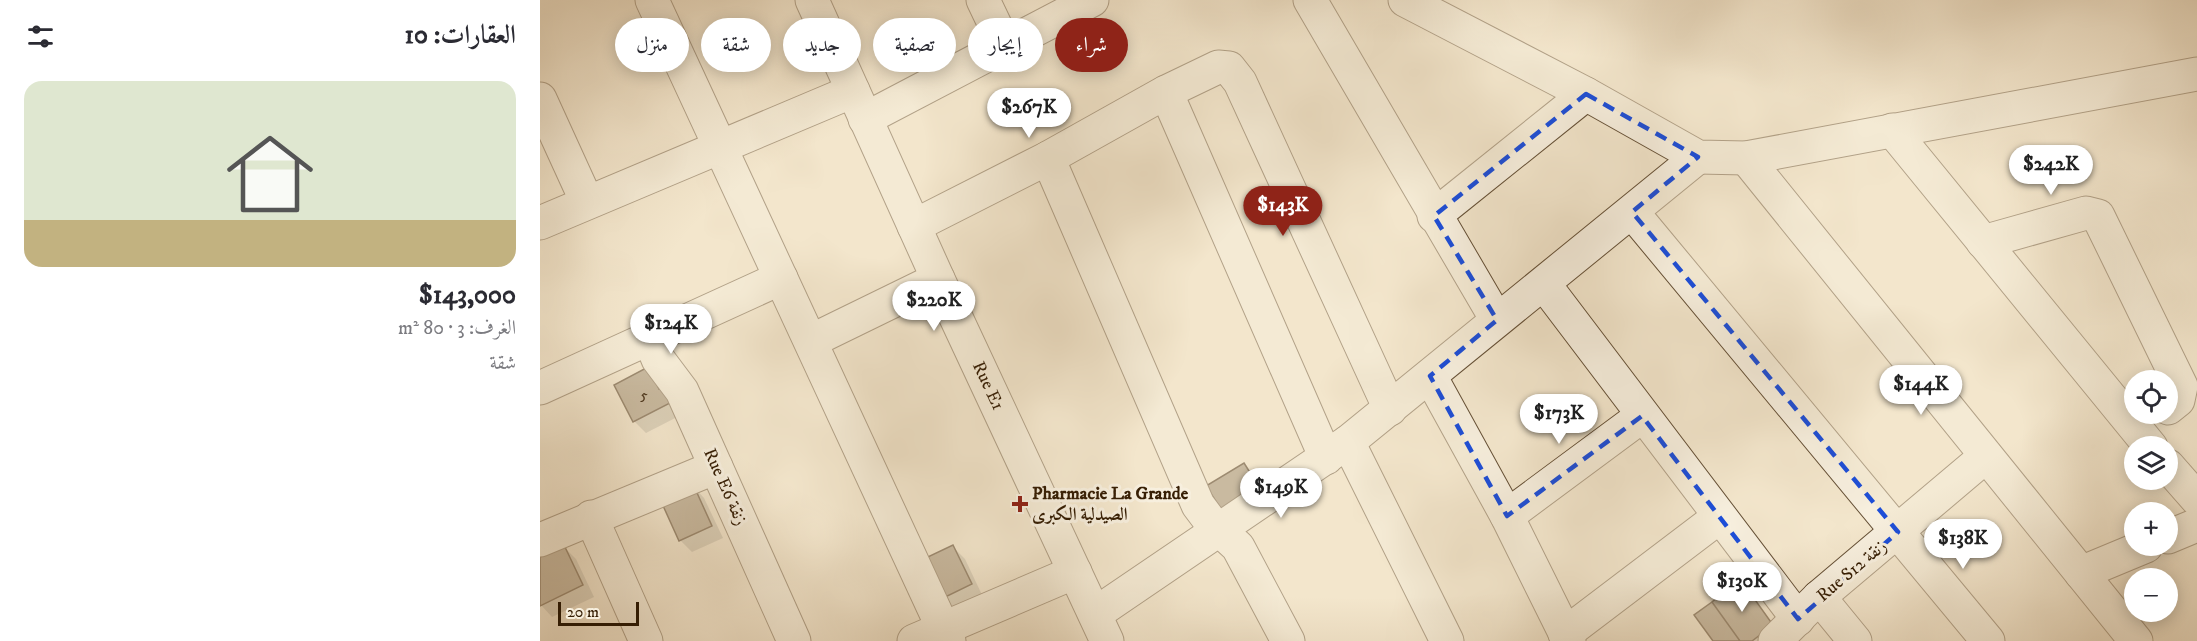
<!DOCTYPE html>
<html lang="ar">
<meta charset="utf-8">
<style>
body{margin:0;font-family:"IM FELL DW Pica",Amiri,serif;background:#f2f2f3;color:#2b2b33;direction:rtl;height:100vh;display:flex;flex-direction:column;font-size:22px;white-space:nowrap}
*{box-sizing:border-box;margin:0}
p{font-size:20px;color:#7c7c81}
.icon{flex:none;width:33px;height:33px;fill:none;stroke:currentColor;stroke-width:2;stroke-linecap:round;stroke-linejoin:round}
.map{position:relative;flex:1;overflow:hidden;direction:ltr}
.drawer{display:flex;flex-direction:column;background:#fff;width:540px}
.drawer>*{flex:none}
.top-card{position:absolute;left:18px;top:18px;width:570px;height:54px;direction:rtl;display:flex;gap:12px}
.tools{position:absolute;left:1584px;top:370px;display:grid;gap:12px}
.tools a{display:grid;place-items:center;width:54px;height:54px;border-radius:50%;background:#fff;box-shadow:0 3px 15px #0003;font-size:30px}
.scale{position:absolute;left:18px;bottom:15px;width:81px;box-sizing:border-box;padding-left:6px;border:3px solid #361e04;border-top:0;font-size:16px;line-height:21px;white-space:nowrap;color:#361e04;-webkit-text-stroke:4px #f7efde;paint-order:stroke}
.price{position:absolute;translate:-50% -51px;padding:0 14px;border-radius:21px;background:#fff;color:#222;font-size:20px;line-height:39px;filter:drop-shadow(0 2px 3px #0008)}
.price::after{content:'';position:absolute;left:50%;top:36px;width:18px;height:14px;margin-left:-9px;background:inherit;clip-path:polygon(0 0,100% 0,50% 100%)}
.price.current{background:#8f2418;color:#fff}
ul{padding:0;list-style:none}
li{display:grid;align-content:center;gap:12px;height:318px;padding:0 24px}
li+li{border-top:2px solid #e1e1e2}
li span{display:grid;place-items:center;height:186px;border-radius:18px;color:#555}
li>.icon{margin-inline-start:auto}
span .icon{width:108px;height:108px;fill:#fffc;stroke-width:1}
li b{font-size:26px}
h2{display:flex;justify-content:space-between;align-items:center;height:72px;padding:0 24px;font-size:26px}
.chip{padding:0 21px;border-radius:27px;background:#fff;box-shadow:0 3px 15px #0003;font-size:21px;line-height:54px}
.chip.current{background:#8f2418;color:#fff}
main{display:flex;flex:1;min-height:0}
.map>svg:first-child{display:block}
.shadow{fill:#0003}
.building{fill:#98866c;stroke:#361e04;stroke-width:1.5}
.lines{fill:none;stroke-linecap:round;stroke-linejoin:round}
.minor-casing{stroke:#655036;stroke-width:35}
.minor{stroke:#f7efde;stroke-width:33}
.marked{fill:none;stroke:#1d4ed8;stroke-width:4.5;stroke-dasharray:12 8;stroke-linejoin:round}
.poi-dot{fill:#8f2418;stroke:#f7efde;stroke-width:2}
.labels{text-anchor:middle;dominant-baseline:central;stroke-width:6;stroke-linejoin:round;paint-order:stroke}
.number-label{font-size:15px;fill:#4e381e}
.street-label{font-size:18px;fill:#361e04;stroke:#f7efde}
.poi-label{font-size:18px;font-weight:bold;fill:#361e04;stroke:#f7efde;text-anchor:start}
</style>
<main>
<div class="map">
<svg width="1657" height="641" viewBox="0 0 1657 641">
<rect width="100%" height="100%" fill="#f3e6cc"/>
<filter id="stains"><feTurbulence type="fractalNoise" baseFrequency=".00333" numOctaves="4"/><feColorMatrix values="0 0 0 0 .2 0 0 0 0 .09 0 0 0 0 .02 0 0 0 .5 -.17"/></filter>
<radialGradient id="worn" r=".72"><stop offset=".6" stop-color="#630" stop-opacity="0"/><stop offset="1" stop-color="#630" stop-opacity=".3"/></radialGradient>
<path class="shadow" d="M108 369 143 414 106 433 94 421Z
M703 465 715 476 732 503 697 525Z
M152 485 164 498 183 538 152 552 140 540Z
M24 547 36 559 54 597 12 617 0 604V558Z
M413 547 425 559 443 597 406 614 394 602Z
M1201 582 1244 638 1240 641H1175Z"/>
<path class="building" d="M108 367 119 389 124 386 132 402 93 422 74 385Z
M704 463 721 490 684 514 666 486Z
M153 484 172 526 139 541 120 499Z
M24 545 43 585 0 606V557Z
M413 545 432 584 393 603 375 563Z
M1201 580 1233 625 1212 641H1200L1172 602Z
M1172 602 1200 641H1173L1154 615Z"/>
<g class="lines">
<g class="minor-casing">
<g id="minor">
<path d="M112 0 409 641"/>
<path id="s1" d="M272 0 398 279 567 641"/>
<path d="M443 0 465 46"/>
<path d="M770 0 957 320"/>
<path d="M865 0 1046 94 1158 157 1206 158 1657 74"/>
<path d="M626 92 786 458"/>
<path d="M0 99 47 202"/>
<path d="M325 119 552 0"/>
<path d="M1352 130 1611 447"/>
<path d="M508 158 658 505 670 521 698 547 748 641"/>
<path d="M1206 158 1596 641"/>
<path d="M1092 212 1448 641"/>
<path d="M894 216 1046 94"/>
<path d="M0 223 313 91"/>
<path d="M374 226 508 158 626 92 678 67 689 68 700 82 850 409"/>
<path d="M1443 242 1546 213 1558 216 1641 386 1638 400 1628 408"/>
<path d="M1004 284 1258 619"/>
<path d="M109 337 118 359 142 391 254 641"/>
<path d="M271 341 398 279"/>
<path d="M890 376 967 516 1029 641"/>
<path d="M0 388 241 278"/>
<path d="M808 442 907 641"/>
<path d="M1628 466 1657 499"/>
<path d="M967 516 1102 416"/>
<path d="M51 517 106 641"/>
<path d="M1628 537 1657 525"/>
<path d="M0 540 176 467"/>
<path d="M1541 573 1606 546"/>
<path d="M1279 597 1315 641"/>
<path d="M555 614 808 442 1158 157"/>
<path d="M1025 634 1179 517"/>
<path d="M374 641 535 572"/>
<path d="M1235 641 1279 597 1446 456"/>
</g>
</g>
<use href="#minor" class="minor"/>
</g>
<path d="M0 0H1657V641H0ZM1046 94 1158 157 1092 212 1358 532 1258 619 1102 416 967 516 890 376 957 320 894 216Z" fill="#f3e6cc" fill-opacity=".55" fill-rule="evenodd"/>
<path class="marked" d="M1046 94 1158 157 1092 212 1358 532 1258 619 1102 416 967 516 890 376 957 320 894 216Z"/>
<path class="poi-dot" d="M477 495h6v6h6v6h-6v6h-6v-6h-6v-6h6z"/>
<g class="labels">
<g class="number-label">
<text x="104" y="395">5</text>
</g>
<g class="street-label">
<text stroke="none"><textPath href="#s1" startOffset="424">Rue E1</textPath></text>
<text transform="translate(185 487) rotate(66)">Rue E6 زنقة</text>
<text transform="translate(1312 571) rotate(-40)">Rue S12 زنقة</text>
</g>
<g class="poi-label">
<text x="492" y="494">Pharmacie La Grande<tspan x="492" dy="21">الصيدلية الكبرى</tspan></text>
</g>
</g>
<rect width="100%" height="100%" filter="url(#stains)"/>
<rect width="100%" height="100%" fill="url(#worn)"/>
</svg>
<div class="tools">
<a><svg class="icon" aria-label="locate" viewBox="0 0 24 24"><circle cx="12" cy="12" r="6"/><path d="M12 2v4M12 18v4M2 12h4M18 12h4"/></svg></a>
<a><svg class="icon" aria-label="layers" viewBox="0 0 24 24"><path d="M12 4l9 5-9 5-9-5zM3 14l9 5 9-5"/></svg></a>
<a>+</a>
<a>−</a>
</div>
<div class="scale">20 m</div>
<b class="price" style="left:489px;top:139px">$267K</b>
<b class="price" style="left:1511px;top:196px">$242K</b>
<b class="price current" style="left:743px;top:237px">$143K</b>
<b class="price" style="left:394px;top:332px">$220K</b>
<b class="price" style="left:131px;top:355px">$124K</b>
<b class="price" style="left:1381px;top:416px">$144K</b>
<b class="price" style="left:1019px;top:445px">$173K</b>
<b class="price" style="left:741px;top:519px">$149K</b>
<b class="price" style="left:1423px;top:570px">$138K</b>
<b class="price" style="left:1202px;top:613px">$130K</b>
<div class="top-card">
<a class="chip current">شراء</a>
<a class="chip">إيجار</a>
<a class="chip">تصفية</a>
<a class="chip">جديد</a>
<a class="chip">شقة</a>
<a class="chip">منزل</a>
</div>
</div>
<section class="drawer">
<h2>العقارات: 10<svg class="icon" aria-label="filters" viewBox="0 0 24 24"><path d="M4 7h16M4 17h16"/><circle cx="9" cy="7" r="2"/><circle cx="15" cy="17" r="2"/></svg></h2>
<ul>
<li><span style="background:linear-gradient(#dfe7d0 75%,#c2b280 0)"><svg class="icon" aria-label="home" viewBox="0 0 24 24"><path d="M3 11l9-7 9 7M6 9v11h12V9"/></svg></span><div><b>$143,000</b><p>الغرف: 3 · 80 m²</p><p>شقة</p></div></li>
</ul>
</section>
</main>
